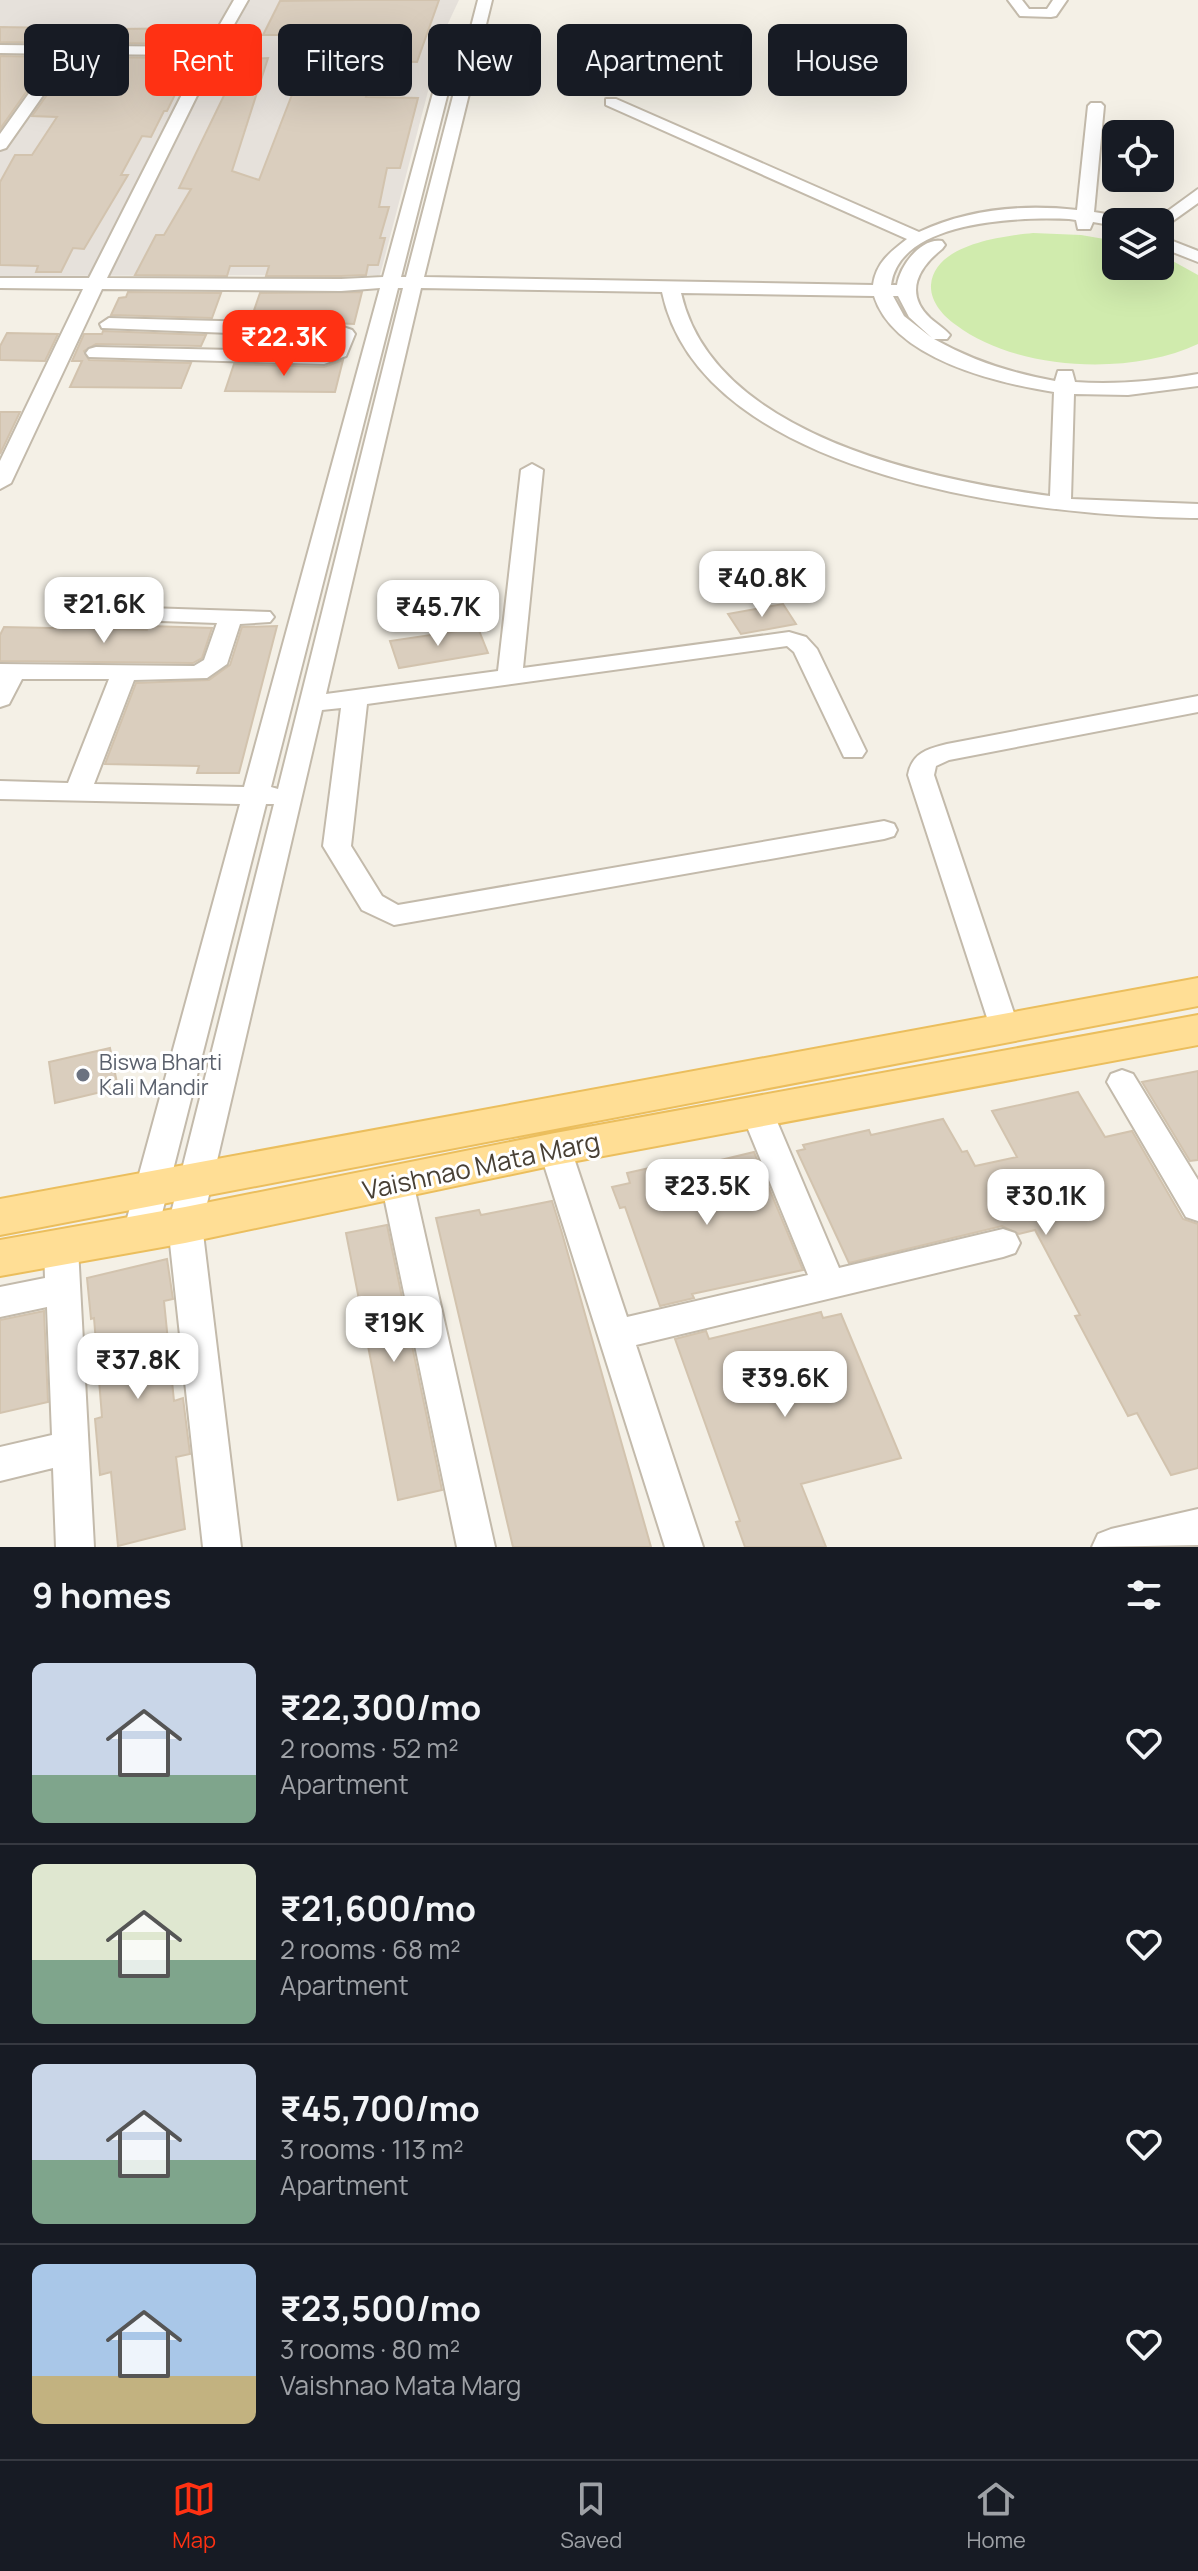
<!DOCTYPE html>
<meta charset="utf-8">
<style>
body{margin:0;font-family:Manrope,sans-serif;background:#20242c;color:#f1f3f6;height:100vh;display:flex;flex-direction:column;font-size:30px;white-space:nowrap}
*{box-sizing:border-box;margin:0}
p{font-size:26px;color:#9ea1a6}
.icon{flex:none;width:44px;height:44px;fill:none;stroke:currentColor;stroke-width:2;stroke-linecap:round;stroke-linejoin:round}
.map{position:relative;height:1547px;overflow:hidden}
.panel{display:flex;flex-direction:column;background:#171b24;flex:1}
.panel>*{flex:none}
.banner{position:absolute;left:24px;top:24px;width:1150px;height:72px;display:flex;gap:16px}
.buttons{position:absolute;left:1102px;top:120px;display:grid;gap:16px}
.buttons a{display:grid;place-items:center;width:72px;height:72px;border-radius:12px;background:#171b24;box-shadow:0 8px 32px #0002;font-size:40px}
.price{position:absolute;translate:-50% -68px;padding:0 18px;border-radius:16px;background:#fff;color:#222;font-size:26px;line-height:52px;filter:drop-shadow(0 2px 4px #0008)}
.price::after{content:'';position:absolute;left:50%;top:48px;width:24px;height:18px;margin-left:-12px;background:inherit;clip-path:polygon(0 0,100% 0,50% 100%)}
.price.current{background:#ff3113;color:#fff}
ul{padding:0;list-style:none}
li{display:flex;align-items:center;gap:24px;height:200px;padding:0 32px}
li+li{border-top:2px solid #363941}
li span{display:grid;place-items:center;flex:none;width:224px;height:160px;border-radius:12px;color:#555}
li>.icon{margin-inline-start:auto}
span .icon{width:96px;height:96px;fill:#fffc;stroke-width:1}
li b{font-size:34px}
h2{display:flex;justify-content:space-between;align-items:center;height:96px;padding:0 32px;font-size:34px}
.tag{padding:0 28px;border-radius:12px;background:#171b24;box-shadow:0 8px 32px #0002;font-size:28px;line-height:72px}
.tag.current{background:#ff3113;color:#fff}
.tabs{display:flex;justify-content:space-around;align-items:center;height:112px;border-top:2px solid #363941;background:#171b24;font-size:22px;color:#9ea1a6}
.tabs a{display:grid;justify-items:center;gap:4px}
.tabs .current{color:#ff3113}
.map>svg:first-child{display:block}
.industrial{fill:#e6e1db}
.green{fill:#d0ebad}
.building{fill:#dacebe;stroke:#d2c3ae;stroke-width:2}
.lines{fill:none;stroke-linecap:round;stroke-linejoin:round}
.minor-casing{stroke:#c3baab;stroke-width:4}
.major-casing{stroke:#ebbe5d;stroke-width:4}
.minor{fill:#fff;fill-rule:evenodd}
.major{fill:#ffde95;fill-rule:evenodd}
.worship-dot{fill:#6b7280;stroke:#fff;stroke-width:3}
.labels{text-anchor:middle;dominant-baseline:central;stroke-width:6;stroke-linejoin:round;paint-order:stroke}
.worship-label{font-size:22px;fill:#5b616d;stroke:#fff;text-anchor:start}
.near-street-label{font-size:26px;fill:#484035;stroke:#fff}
</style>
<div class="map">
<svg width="1198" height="1547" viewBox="0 0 1198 1547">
<rect width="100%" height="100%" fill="#f4f0e6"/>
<path class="industrial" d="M0 0H459L443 34 380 275 0 276Z"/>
<path class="green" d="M1033 233 1081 235 1116 241V266H1160V254L1198 275V344C1130 376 1017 371 956 325 943 316 930 301 931 285 934 244 1003 236 1033 233Z"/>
<path class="building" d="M356 0H439L417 62 377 61 366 97 418 98 400 168H387L379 207H389L380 238H385L378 265H368L366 275 341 276H266L269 266H230L227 276 135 275 156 235H164L191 189 179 188 232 79H239L246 59 268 58 232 171 259 180 315 35H263L280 1Z
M0 27 114 29 210 28 204 44 0 42Z
M0 56 51 57 0 129Z
M74 57 193 58 167 111H164L151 137 142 136 121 175H128L84 249 73 248 61 272H36L38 266 0 265V182L15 155H32L57 117 32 116Z
M128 292 221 293 212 318 111 315 119 298 126 297Z
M362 292 354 324 251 319 260 293Z
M103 331 206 335 201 346 96 344 84 351 89 360 191 363 181 388 70 387 82 361H72L84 334H102Z
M7 333 58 334 45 361 0 360V346Z
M243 336 281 338 278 348 240 347Z
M343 360 335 392 225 391 234 364 324 367Z
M0 412H20L0 454Z
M783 604 796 624 741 634 728 614Z
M148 626 212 628 202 658 193 663 0 661V635L4 627 147 630Z
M277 626 239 773H197L199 766 105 764 136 683 209 680 230 665 242 627Z
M478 628 488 653 399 668 390 641Z
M110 1048 118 1088 55 1103 49 1062Z
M1198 1071V1160L1190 1161 1142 1082Z
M1078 1092 1105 1137 1132 1131 1183 1219 1198 1224V1468L1171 1475 1137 1413 1128 1416 1075 1316 1080 1315 1035 1230 1019 1234 1002 1226 849 1263 797 1151 805 1149 803 1145 869 1130 871 1135 943 1119 962 1152 967 1151 975 1166 1017 1157 992 1111Z
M754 1152 803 1270 692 1294 694 1298 660 1306 625 1207 620 1208 612 1187 630 1183 627 1173 672 1163 675 1171Z
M552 1201 562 1233 651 1547H513L436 1218 479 1210 481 1215Z
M387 1225 442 1490 398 1500 346 1233Z
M167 1259 173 1299 164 1301 174 1401 183 1398 190 1454 176 1457 185 1529 118 1546 111 1472 100 1475 95 1419 102 1417 94 1318 91 1319 87 1278Z
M44 1311 48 1402 0 1413V1320Z
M821 1312 823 1318 841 1314 901 1458 801 1484 826 1547H745L736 1522 740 1521 675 1339 706 1331 709 1339Z"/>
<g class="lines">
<g class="minor-casing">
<path id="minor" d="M234 0H248L219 51 107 278 341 279 383 277 446 45 453 41 460 45 401 277H406L478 0H492L424 277 873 285C876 263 890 252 907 239L606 105V99H616L919 232C968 209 1023 204 1077 210L1088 106 1091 103H1101L1104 106 1094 212 1131 218 1134 222H1116V226L1093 222 1090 229H1078L1076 220 1069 219C1020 217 899 220 891 285H897C900 266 921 237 942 241L945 245 942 249C918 268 904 293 930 318 937 324 944 328 950 335L947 339H934C973 361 1011 373 1055 381L1058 371H1072L1075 382C1116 385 1157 381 1198 374V386L1128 395 1074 394 1071 499 1198 504V518C1043 517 702 481 662 292L421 288 326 694 498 671 521 470 532 464 543 470 523 668 789 632 806 637 817 649 866 751 862 757H844L794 652 787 646 367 704 351 846 382 896 398 905 884 821 894 824 897 830 894 836 884 839 394 925 362 910 323 846 341 708 322 710 202 1225 241 1547H203L168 1225 274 804H266L157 1233 152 1243 140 1247 128 1243 123 1233 240 804 0 799V781L68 783 109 679H22L9 704 0 707V664L194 666 204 660 217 623 77 618 73 613 77 608 85 606 270 612 274 617 270 622 240 624 227 664 207 678 134 680 94 784 244 787 380 288 341 291 102 289 11 483 0 489V461L83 289 0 288V278H89L202 55 72 54 6 148 0 150V134L57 54 0 53V45L207 47ZM398 288H403L278 789 271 787ZM681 293 874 296C894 359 997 383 1054 392L1050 496C927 479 713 435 681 293ZM893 296H898L909 317 932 338 904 316Z
M1008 0H1022L1029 9H1047L1053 0H1067L1056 16 1051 17 1020 16Z
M1198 189V203L1160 230V222L1154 221Z
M1160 236 1198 251V262L1160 247Z
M109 318 334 324 352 330 355 334 346 356 324 364 89 357 86 353 89 349 96 347 322 352 330 349 335 337 102 328 100 324Z
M1198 696V712L949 760 936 766 934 775 1019 1028 1015 1036 1004 1039 993 1036 908 775C912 753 927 749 947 744Z
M1122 1070 1133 1074 1198 1180V1221L1186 1217 1107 1082 1111 1074Z
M757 1100 768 1103 773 1112 839 1268 1003 1229 1015 1233 1020 1243 1015 1253 1003 1257 636 1345 703 1547H665L539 1149 544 1140 555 1136 566 1140 571 1149 627 1317 808 1275 741 1112 746 1103Z
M397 1169 408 1173 413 1182 495 1547H457L381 1182 386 1173Z
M61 1234 73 1238 78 1248 94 1547H56L53 1468 0 1481V1447L52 1435 47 1307 0 1317V1287L45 1278 44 1248 49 1238Z
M1198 1509V1545L1092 1547 1098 1534 1111 1529Z"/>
</g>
<g class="major-casing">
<path id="major" d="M1198 978V1006L0 1235V1199Z
M1198 1015V1045L555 1165 185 1243 0 1276V1240L185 1207 555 1133Z"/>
</g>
<use href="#minor" class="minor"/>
<use href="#major" class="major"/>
</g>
<circle class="worship-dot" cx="83" cy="1075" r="8"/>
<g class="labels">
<g class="worship-label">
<text x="99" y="1062">Biswa Bharti<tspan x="99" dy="25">Kali Mandir</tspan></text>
</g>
<g class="near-street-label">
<text transform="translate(481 1165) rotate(-12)">Vaishnao Mata Marg</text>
</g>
</g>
</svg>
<div class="buttons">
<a><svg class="icon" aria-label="locate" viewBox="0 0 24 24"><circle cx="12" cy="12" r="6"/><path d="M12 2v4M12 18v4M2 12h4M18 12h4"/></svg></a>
<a><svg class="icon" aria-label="layers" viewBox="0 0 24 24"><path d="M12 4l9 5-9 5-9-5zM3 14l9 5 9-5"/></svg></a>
</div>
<b class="price current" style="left:284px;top:378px">₹22.3K</b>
<b class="price" style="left:762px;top:619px">₹40.8K</b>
<b class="price" style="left:104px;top:645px">₹21.6K</b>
<b class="price" style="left:438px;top:648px">₹45.7K</b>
<b class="price" style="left:707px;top:1227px">₹23.5K</b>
<b class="price" style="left:1046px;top:1237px">₹30.1K</b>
<b class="price" style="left:394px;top:1364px">₹19K</b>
<b class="price" style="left:138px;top:1401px">₹37.8K</b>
<b class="price" style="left:785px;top:1419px">₹39.6K</b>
<div class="banner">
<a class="tag">Buy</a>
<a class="tag current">Rent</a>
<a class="tag">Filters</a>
<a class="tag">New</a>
<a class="tag">Apartment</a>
<a class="tag">House</a>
</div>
</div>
<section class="panel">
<h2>9 homes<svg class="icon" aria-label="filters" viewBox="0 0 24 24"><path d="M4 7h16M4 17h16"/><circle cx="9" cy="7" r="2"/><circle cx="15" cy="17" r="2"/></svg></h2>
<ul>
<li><span style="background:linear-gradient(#c9d6e8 70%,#7fa58c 0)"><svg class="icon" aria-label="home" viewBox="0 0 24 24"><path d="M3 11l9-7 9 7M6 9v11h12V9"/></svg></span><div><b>₹22,300/mo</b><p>2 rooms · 52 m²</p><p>Apartment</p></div><svg class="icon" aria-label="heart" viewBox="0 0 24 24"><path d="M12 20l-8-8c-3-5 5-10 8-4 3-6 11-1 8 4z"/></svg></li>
<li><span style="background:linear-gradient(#dfe7d0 60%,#7fa58c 0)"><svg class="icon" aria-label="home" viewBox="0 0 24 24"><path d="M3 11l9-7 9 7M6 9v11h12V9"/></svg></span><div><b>₹21,600/mo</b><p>2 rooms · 68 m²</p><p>Apartment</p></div><svg class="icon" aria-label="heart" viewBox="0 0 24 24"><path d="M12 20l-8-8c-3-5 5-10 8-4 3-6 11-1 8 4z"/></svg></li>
<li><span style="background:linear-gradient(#c9d6e8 60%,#7fa58c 0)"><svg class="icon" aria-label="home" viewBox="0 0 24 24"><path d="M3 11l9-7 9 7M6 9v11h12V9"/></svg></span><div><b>₹45,700/mo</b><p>3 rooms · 113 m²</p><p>Apartment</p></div><svg class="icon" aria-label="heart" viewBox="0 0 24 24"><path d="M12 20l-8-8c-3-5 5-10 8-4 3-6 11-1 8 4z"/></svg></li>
<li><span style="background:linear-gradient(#a9c7e8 70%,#c2b280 0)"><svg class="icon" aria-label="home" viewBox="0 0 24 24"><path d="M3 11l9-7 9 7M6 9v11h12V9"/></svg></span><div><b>₹23,500/mo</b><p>3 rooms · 80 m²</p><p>Vaishnao Mata Marg</p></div><svg class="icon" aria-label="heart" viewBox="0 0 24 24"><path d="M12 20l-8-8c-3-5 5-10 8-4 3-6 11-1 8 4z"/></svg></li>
</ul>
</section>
<nav class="tabs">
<a class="current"><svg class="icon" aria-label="map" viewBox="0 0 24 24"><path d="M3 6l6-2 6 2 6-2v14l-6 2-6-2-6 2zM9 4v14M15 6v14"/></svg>Map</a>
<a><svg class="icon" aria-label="saved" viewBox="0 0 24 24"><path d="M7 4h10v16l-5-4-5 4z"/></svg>Saved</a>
<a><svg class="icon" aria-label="home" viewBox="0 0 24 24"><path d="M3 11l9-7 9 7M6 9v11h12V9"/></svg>Home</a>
</nav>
